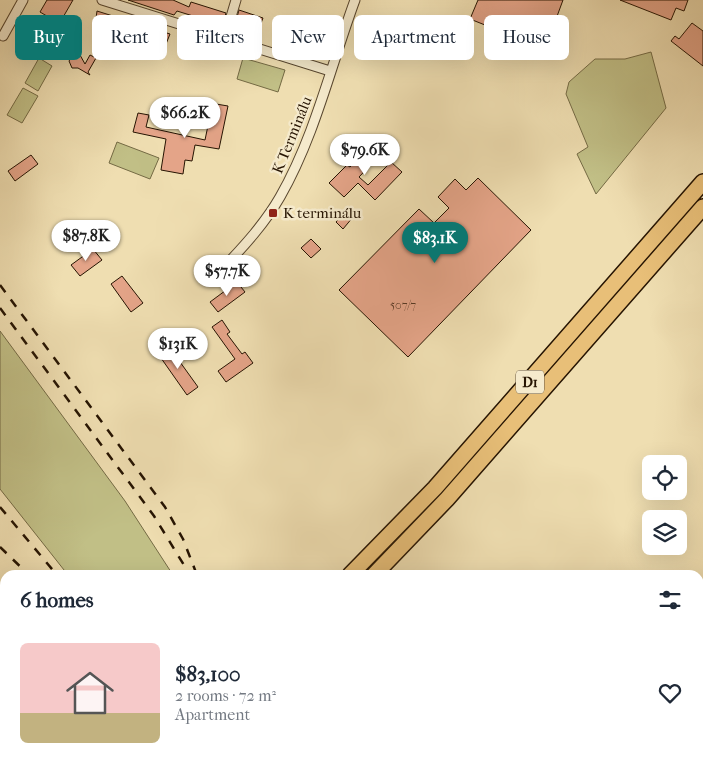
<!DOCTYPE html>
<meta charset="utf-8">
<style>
body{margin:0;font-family:"IM FELL French Canon",serif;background:#f6f6f7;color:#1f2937;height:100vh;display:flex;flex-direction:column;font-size:19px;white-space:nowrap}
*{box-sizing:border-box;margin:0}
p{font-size:16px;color:#747a83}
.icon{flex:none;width:28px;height:28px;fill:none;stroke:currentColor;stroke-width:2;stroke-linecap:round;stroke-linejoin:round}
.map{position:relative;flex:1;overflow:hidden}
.drawer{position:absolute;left:0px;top:570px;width:704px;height:195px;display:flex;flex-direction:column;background:#fff;border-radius:15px 15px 0 0;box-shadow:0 5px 20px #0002}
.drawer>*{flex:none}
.guide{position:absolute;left:15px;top:15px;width:674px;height:45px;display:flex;gap:10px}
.buttons{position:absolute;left:642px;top:455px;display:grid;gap:10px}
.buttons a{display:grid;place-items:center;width:45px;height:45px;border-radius:8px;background:#fff;box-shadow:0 5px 20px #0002;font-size:25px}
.price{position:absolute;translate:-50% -42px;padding:0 11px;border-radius:18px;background:#fff;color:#222;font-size:16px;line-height:32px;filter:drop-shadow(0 1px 2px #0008)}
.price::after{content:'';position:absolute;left:50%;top:30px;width:15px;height:11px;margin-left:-8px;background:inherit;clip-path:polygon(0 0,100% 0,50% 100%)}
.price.active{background:#0f766e;color:#fff}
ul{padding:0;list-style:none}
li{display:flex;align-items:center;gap:15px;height:125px;padding:0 20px}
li+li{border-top:1px solid #e0e1e3}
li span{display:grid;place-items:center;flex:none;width:140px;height:100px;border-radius:8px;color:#555}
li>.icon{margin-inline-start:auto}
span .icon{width:60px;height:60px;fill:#fffc;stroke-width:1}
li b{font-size:21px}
h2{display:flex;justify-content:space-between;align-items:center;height:60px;padding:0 20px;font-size:21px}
.tag{padding:0 18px;border-radius:8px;background:#fff;box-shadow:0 5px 20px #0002;font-size:18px;line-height:45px}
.tag.active{background:#0f766e;color:#fff}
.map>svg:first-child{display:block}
.green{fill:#c1bf86;stroke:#746a44}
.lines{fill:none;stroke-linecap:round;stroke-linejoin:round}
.stream{stroke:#6c796a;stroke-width:2.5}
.building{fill:#e4a488;stroke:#261402}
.street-casing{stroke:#58462e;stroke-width:11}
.highway-casing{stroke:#261402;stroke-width:18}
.street{stroke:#f5eacc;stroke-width:9}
.highway{stroke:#e8bf78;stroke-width:15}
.rail{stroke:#261402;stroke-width:2.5;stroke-dasharray:9 9;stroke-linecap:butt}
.poi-dot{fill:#8f2418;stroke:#f5eacc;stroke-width:2}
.labels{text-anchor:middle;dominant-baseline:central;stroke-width:5;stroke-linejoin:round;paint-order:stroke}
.number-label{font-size:12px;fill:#563824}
.shield{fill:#f5eacc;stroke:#64543f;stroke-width:1}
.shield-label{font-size:14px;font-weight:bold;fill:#261402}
.street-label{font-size:15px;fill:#261402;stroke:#f5eacc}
.poi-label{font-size:15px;fill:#261402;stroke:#f5eacc;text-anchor:start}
</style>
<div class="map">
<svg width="703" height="765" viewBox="0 0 703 765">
<rect width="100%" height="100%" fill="#efdeb1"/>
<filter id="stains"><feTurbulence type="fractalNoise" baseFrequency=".004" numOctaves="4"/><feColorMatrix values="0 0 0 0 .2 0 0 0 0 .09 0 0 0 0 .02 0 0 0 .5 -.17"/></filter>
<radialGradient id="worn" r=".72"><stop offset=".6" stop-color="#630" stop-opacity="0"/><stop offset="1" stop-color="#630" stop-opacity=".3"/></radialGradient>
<path class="green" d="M651 52 666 108 596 194 577 154 588 147 566 94 569 82 595 59H625Z
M39 58 52 66 38 91 25 83Z
M243 58 285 70 278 92 237 79Z
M23 88 38 96 22 123 7 115Z
M117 142 159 158 150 179 109 163Z
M0 331 125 501 173 575H68L0 489Z
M3 654H5V749L0 747V656Z
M242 760H605L610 765H247Z"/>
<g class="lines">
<path class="stream" d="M699 704 703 702
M378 760 401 765
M353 765 372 760
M557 765 567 760"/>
</g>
<path class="building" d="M47 0H73L62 19 78 28 57 59 44 52 52 38 50 37 51 34 46 31 52 19 40 12Z
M128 0H173L189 7 191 2 226 13 222 25 177 11 174 15Z
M478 0H563L545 49 470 19Z
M620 0H688L684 11 676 8 671 20Z
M239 10 263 18 256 36 234 28Z
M97 11 170 34 166 44H164L162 49 154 47 156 41 146 38 147 36 136 32 135 35 95 25Z
M692 23 703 31V66L671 41 675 36 679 39Z
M73 55H80L85 64 90 55 96 58 88 72 90 75 78 68H72L69 61Z
M210 103 228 106 219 149 195 145 192 161 185 160 183 174 161 170 166 139 133 132 138 113 149 115 146 127 205 140 211 111H209Z
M371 146 380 155 359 177 368 185 391 162 402 172 375 200 358 183 344 197 329 183 347 165 350 167Z
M31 155 38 164 15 181 8 171Z
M478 178 531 230 408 357 339 290 419 209 434 223 449 208 438 197 455 179 466 190Z
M346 211 353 217 343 229 336 222Z
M311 239 321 249 311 258 301 248Z
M93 249 102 260 80 276 71 265Z
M122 276 143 303 131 312 111 284Z
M237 282 245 292 218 312 210 302Z
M222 320 230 332 227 334 242 354 245 352 253 363 226 382 218 371 235 359 212 327Z
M177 345 181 351 175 355 198 387 187 395 161 358 162 352Z"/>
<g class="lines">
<g class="street-casing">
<path id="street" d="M102 0 330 71
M3 36 23 0
M225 37 236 0
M225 266C245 245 265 223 280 197 315 136 331 65 355 0"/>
</g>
<g class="highway-casing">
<path id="highway" d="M350 575 435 488 703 182
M374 575 447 499 703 207
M140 765 146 760
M164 765 170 760"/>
</g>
<use href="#street" class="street"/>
<use href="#highway" class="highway"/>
<path class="rail" d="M0 285 165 507 183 539 197 575
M0 308 154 516 190 575
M0 507 57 575
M0 547 29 575
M215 760 220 765
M232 760 237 765
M304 760 308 765"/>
</g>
<rect class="poi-dot" x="268" y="208" width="10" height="10" rx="2.5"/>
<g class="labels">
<g class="number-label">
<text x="403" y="305">507/7</text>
</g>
<rect class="shield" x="516" y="370.5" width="28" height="23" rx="4"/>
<g class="shield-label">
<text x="530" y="382">D1</text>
</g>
<g class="street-label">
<text transform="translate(292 135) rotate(-68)">K Terminálu</text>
</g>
<g class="poi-label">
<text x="283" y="213">K terminálu</text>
</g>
</g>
<rect width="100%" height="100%" filter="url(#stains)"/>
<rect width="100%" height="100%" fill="url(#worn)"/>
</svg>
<div class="buttons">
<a><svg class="icon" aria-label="locate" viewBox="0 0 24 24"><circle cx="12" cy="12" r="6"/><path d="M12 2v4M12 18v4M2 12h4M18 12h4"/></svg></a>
<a><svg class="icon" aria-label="layers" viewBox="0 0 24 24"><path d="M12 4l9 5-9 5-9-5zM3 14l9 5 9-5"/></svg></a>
</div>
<b class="price" style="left:185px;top:139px">$66.2K</b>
<b class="price" style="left:365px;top:176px">$79.6K</b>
<b class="price" style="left:86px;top:262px">$87.8K</b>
<b class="price active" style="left:435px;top:264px">$83.1K</b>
<b class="price" style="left:227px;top:297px">$57.7K</b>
<b class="price" style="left:178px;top:370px">$131K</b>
<div class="guide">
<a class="tag active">Buy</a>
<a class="tag">Rent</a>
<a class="tag">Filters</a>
<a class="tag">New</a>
<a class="tag">Apartment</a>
<a class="tag">House</a>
</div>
<section class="drawer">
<h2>6 homes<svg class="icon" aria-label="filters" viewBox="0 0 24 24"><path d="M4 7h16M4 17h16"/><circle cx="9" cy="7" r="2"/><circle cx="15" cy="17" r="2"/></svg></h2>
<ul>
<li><span style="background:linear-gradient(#f6c9c9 70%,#c2b280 0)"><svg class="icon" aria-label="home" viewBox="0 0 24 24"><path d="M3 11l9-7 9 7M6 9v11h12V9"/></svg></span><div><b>$83,100</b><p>2 rooms · 72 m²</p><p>Apartment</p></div><svg class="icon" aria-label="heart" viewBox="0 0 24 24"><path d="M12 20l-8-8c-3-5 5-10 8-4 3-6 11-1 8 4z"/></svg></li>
</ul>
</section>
</div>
